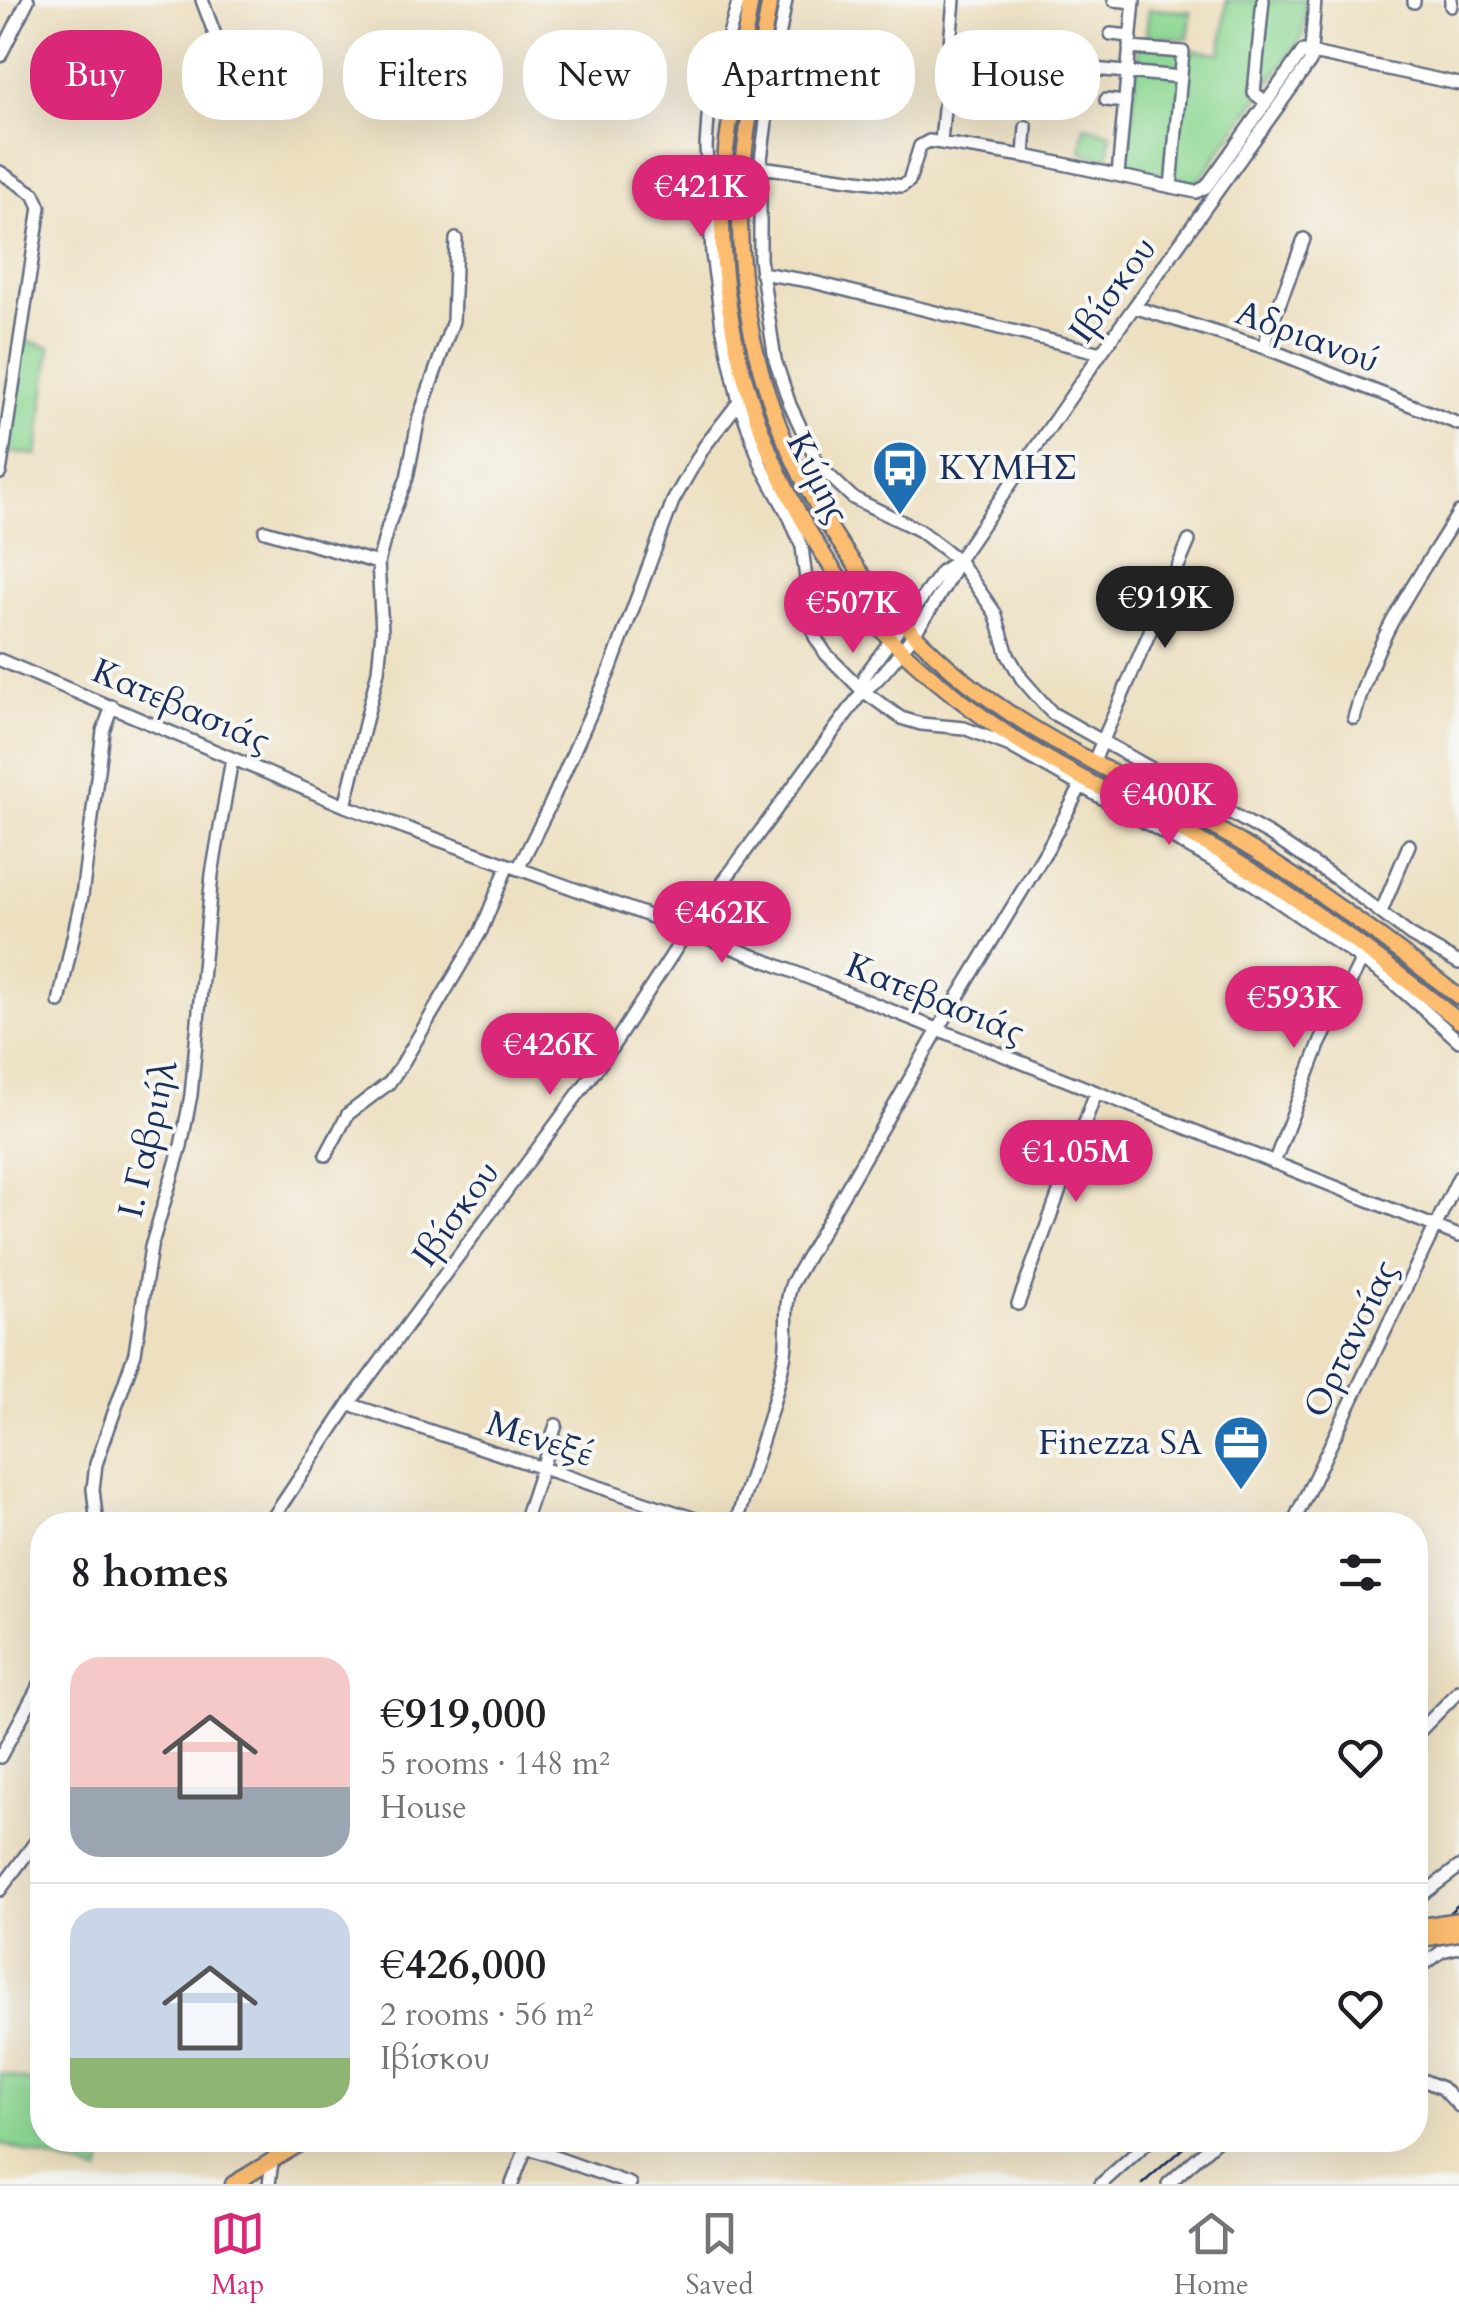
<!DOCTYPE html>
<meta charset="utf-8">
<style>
body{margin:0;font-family:Cardo,serif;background:#f6f6f6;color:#202124;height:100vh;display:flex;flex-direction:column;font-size:38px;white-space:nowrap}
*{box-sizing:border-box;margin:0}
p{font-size:32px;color:#757577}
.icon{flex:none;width:55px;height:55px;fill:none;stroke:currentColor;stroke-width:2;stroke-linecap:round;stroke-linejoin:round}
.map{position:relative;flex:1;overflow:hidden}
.drawer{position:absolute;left:30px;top:1512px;width:1398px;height:640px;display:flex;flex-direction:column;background:#fff;border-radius:40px;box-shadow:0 10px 40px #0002}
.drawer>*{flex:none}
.banner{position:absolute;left:30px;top:30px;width:1400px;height:90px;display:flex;gap:20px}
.price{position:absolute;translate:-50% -85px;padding:0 22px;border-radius:35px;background:#db2777;color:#fff;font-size:32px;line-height:65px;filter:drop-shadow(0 2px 5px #0008)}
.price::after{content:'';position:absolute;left:50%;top:60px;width:30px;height:22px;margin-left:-15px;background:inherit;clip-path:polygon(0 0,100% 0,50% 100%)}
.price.on{background:#222;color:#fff}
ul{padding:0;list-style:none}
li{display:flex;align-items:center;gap:30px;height:250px;padding:0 40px}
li+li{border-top:2px solid #e0e0e0}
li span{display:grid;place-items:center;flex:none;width:280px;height:200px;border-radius:30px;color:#555}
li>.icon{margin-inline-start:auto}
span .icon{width:120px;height:120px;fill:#fffc;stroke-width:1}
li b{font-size:42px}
h2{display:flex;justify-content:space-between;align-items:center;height:120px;padding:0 40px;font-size:42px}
.pill{padding:0 35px;border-radius:40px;background:#fff;box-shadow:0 10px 40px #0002;font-size:35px;line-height:90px}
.pill.on{background:#db2777;color:#fff}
.menu{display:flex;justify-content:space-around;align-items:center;height:140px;border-top:2px solid #e0e0e0;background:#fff;font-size:28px;color:#757577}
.menu a{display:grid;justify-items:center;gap:5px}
.menu .on{color:#db2777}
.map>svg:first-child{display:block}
.green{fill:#8ed894;stroke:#548479;stroke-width:2.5}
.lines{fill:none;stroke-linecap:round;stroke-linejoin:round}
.minor-casing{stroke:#646d81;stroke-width:16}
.major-casing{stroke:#646d81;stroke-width:19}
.minor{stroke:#fff;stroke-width:11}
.major{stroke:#fcbd6f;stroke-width:14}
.rail{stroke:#1b2f5e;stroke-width:2.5}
.major-bridge-casing{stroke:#646d81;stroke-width:19;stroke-linecap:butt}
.major-bridge{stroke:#fcbd6f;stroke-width:14}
.labels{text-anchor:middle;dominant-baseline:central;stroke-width:8;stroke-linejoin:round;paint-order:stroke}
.street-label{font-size:35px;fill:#1b2f5e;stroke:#f6f6f2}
.poi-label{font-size:35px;fill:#1b2f5e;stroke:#f6f6f2;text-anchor:start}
</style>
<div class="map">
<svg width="1459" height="2184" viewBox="0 0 1459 2184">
<rect width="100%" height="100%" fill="#f6f6f2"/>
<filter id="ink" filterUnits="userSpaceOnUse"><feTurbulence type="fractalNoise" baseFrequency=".01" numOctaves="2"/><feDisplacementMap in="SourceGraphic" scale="20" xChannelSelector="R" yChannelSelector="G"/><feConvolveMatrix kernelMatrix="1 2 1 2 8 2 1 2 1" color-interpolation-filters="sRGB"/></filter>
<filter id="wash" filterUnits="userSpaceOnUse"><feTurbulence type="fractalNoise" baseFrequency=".0048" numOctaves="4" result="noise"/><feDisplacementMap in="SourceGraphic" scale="40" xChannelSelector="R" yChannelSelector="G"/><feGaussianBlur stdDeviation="2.25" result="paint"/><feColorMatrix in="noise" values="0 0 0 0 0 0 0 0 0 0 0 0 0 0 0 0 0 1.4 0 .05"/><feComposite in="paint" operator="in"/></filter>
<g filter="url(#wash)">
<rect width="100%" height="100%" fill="#ede0c1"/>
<path class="green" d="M759 0 761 1 734 233 789 463 783 466C728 329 718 228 743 82 748 56 751 25 759 0Z
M1227 0H1306L1302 37 1197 183 1127 168 1138 45 1221 53Z
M1149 9 1191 12 1188 39 1146 35Z
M1084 126 1111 133 1108 159 1081 152Z
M22 340 50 347 37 455 7 452Z
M1051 744 1241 849 1372 939 1368 943 1237 855 1048 750Z
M0 2073 42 2085V2140H108L100 2173 0 2144Z"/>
</g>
<g filter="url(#ink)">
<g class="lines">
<g class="minor-casing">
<path id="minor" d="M202 0 227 67 232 107
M739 0 714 86 708 117 706 147 712 254 722 326 739 402 762 467 790 518 802 547 811 619 815 637 826 654 863 691 901 718 921 724 964 728 1008 745 1249 881 1388 978 1459 1041
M786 0 773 69 760 167V259L775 360 790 405 819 466 853 498 919 530 958 560 995 613 1008 655 1022 679 1052 713 1270 835 1338 880 1410 935 1459 963
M1114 0 1134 2
M1263 0 1254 93 1266 102
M1414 2V0
M1451 6V0
M1111 34 1130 36
M1129 48 1183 52 1171 187
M0 56 28 0
M949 56 1181 77
M1054 83 1055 66
M1106 100 1125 102
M941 142 954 0
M1024 156 1026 127
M760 167 902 186 909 181 920 146 929 141 1030 157 1196 192 1206 187 1303 51 1459 84
M0 172 34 194 40 207 0 473
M1118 175 1134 0
M761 273 809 281 1101 353
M1134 307 1263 347 1459 424
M1263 347 1304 239
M265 531 378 563
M0 660 345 806 688 930 1459 1236
M863 691 865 675 942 571 958 560
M1354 718C1376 634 1415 584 1459 512
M1094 761 1189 541
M345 806 378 671 382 631 378 563 388 526 407 478 419 417 453 321 456 239
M518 869 549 807 610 670 673 501 704 447 739 402
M1381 912 1409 845
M59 1002 82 896 103 731 112 706
M326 1155 348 1114 389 1083 401 1066 481 931 508 865
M1274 1163 1319 1045 1362 959
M1018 1304 1096 1092
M349 1404 714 1525
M97 1525 93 1489 96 1464 135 1353 151 1247 181 1146 191 1095 212 874 232 759
M268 1525 349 1404 609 1052 688 930 863 691C888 677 948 588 958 560L1101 353 1310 62 1315 0
M523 1525 556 1425
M739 1525 738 1516C754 1464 773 1412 784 1359 790 1333 782 1309 792 1283L938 1030 1048 848 1081 786
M1292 1525 1459 1177
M1415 1736 1459 1691
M0 1757 42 1680
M0 1890 42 1833
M1415 1900 1459 1867
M1415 1972 1442 1951 1459 1947
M1415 2077 1442 2088 1459 2106
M507 2140 630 2184
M269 2184 272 2162
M512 2184 529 2140
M1101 2184 1150 2140
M1168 2184 1217 2140"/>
</g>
<g class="major-casing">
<path id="major" d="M751 0C740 67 724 135 722 202 719 350 773 502 868 615 903 657 966 707 1012 737 1082 782 1159 816 1231 858 1311 906 1385 963 1459 1021
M770 0C757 74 740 149 740 225 742 426 854 617 1025 723 1095 767 1172 801 1243 844 1318 889 1390 943 1459 997
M233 2184 306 2140"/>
</g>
<use href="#minor" class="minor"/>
<use href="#major" class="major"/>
<path class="rail" d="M1415 1943 1459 1904
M1142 2184 1192 2140"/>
<g class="major-bridge-casing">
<path id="major-bridge" d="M1415 1927 1459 1920
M1415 1940 1459 1933"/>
</g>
<use href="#major-bridge" class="major-bridge"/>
</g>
</g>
<defs>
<g id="bus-pin" transform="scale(2.875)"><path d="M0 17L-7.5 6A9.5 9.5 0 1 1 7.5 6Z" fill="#1f6fb2" stroke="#f6f6f2"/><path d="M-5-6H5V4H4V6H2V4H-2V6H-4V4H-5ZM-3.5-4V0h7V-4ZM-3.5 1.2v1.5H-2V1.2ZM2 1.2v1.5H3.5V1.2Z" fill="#fff"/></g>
<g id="office-pin" transform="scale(2.875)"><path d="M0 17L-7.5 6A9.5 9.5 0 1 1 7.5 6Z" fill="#1f6fb2" stroke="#f6f6f2"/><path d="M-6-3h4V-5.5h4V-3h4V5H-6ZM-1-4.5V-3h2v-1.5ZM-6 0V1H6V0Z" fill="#fff"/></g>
</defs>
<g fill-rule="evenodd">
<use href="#bus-pin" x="900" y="468"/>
<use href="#office-pin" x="1241" y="1443"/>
</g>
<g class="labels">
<g class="street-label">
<text transform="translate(1113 290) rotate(-54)">Ιβίσκου</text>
<text transform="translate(1307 337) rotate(20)">Αδριανού</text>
<text transform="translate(818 478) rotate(63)">Κύμης</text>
<text transform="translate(181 706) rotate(23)">Κατεβασιάς</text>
<text transform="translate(935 999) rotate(22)">Κατεβασιάς</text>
<text transform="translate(148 1139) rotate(-77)">Ι. Γαβριήλ</text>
<text transform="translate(456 1214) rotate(-54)">Ιβίσκου</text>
<text transform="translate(1351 1339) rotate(-64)">Ορτανσίας</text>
<text transform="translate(540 1439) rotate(18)">Μενεξέ</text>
</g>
<g class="poi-label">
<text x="939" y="468">ΚΥΜΗΣ</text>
<text x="1202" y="1443" text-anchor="end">Finezza SA</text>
</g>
</g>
</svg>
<b class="price" style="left:701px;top:240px">€421K</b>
<b class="price on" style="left:1165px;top:651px">€919K</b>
<b class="price" style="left:853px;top:656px">€507K</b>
<b class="price" style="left:1169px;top:848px">€400K</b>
<b class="price" style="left:722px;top:966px">€462K</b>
<b class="price" style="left:1294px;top:1051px">€593K</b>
<b class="price" style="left:550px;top:1098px">€426K</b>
<b class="price" style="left:1076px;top:1205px">€1.05M</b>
<div class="banner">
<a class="pill on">Buy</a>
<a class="pill">Rent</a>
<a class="pill">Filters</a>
<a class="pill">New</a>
<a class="pill">Apartment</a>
<a class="pill">House</a>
</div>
<section class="drawer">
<h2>8 homes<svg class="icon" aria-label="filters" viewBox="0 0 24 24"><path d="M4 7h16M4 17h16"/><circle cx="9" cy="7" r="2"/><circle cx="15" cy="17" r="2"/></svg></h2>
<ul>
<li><span style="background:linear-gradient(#f6c9c9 65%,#9aa5b1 0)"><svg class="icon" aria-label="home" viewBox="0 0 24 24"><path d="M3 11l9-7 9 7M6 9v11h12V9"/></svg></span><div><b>€919,000</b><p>5 rooms · 148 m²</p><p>House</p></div><svg class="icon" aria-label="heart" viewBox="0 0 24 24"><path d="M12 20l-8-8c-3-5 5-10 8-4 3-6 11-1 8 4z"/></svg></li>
<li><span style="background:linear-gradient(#c9d6e8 75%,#8fb573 0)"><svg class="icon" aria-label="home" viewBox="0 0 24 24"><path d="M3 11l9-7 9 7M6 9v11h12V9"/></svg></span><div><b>€426,000</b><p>2 rooms · 56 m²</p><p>Ιβίσκου</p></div><svg class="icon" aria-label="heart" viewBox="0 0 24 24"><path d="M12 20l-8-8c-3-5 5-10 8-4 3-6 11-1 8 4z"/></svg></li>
</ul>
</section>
</div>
<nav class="menu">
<a class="on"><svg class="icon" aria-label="map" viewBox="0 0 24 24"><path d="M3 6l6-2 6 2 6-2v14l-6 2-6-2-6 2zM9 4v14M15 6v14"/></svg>Map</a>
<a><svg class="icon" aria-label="saved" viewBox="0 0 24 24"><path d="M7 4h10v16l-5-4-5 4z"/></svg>Saved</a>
<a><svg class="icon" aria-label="home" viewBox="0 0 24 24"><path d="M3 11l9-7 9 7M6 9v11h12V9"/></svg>Home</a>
</nav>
